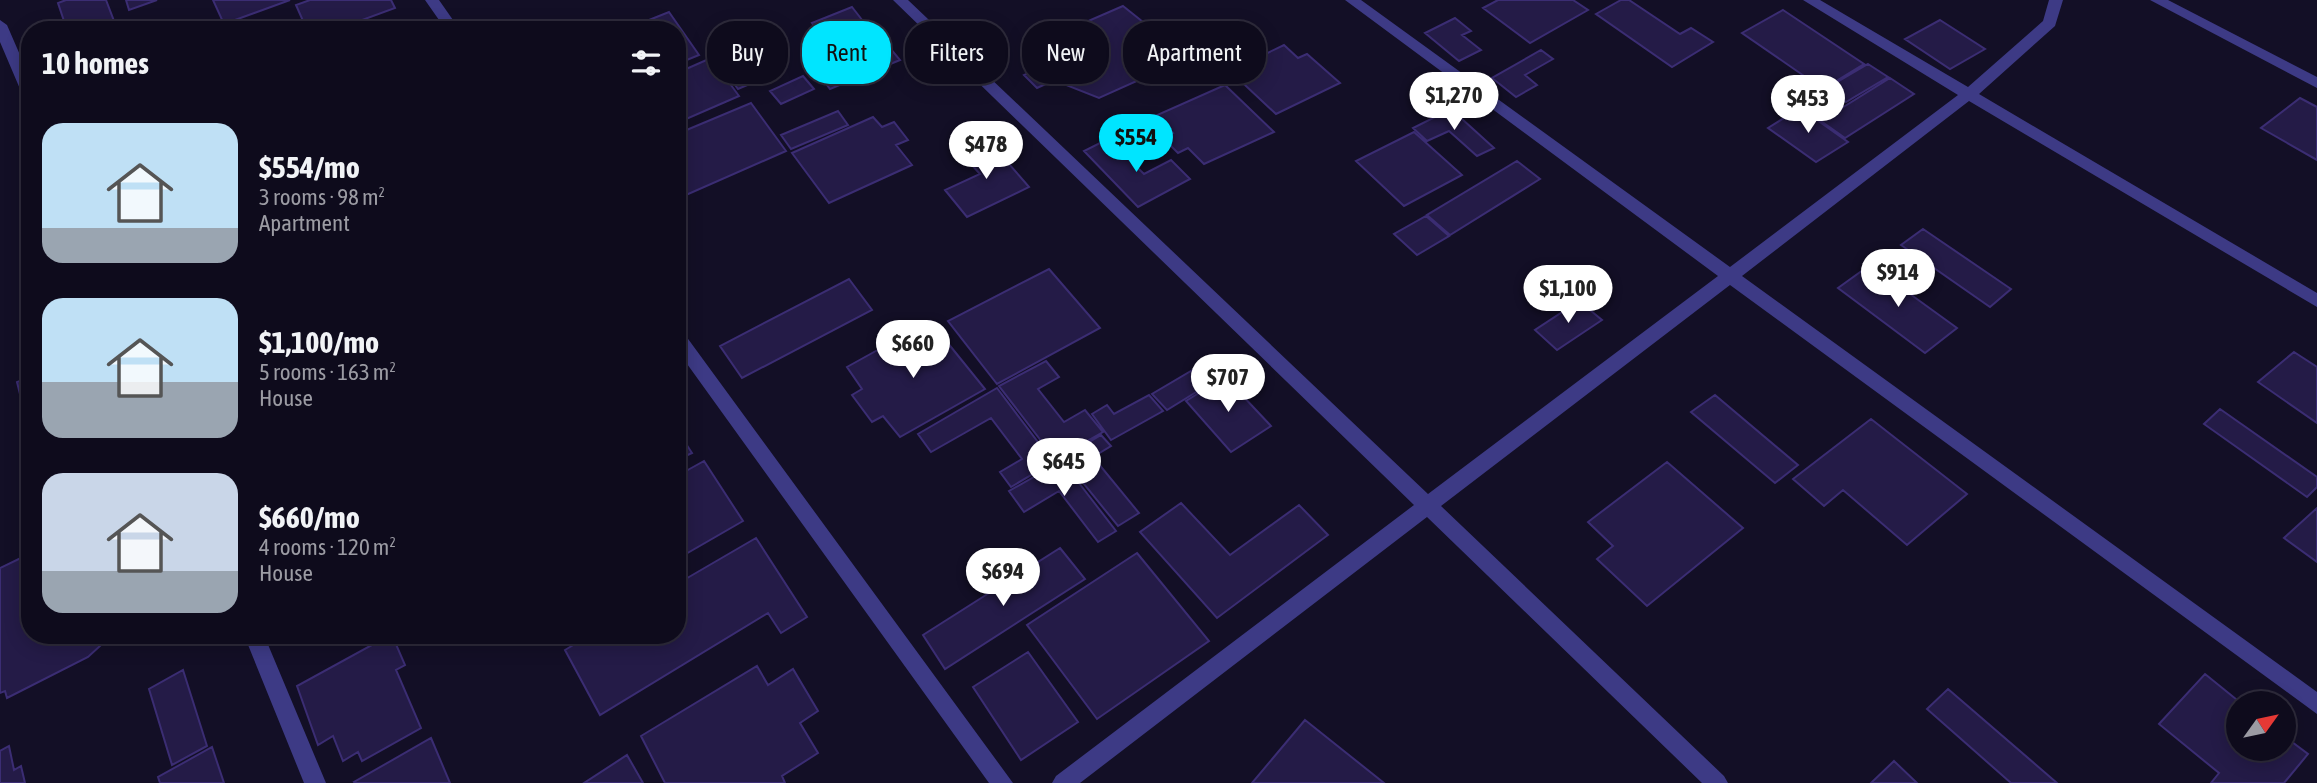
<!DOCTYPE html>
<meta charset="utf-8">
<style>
body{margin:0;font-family:"Asap Condensed",sans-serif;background:#171425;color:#f1f3f6;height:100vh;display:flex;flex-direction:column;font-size:26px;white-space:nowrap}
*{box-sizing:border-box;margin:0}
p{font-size:23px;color:#9b9ba3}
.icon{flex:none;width:38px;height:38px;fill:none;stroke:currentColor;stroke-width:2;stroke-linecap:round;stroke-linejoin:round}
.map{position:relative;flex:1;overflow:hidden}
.drawer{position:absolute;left:21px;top:21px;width:665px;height:623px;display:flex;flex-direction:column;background:#0e0b1c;border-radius:28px;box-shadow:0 4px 18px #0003,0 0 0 2px #2e2b3b}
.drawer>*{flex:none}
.top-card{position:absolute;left:707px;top:21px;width:665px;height:63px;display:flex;gap:14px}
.needle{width:46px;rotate:57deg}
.fabs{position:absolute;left:2226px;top:691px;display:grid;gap:14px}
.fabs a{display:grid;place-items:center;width:70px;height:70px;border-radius:50%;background:#0e0b1c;box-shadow:0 4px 18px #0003,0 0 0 2px #2e2b3b;font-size:35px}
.price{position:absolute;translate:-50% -60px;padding:0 16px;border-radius:24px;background:#fff;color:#222;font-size:23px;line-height:46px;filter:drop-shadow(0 2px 4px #0008)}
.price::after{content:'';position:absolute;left:50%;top:42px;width:21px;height:16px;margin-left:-10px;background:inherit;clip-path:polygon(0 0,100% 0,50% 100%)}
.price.on{background:#00e5ff;color:#111}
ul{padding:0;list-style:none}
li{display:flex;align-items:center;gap:21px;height:175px;padding:0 21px}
li span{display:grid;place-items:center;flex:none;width:196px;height:140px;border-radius:21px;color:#555}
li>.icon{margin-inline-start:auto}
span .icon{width:84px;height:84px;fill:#fffc;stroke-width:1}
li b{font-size:30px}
h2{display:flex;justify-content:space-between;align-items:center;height:84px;padding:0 21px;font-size:30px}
.tag{padding:0 24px;border-radius:28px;background:#0e0b1c;box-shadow:0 4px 18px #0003,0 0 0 2px #2e2b3b;font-size:24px;line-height:63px}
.tag.on{background:#00e5ff;color:#111}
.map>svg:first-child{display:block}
.building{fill:#241b47;stroke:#3b2d73;stroke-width:2}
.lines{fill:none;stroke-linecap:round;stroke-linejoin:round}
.street{fill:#3d3a85;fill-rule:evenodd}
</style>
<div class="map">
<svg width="2317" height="783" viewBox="0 0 2317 783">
<rect width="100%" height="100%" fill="#130f26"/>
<path class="building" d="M66 0H106L114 21 89 30H67L58 3Z
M126 0H157L129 10Z
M213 0H290L224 24Z
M310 0H391L395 8 335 30H307L296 5Z
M1498 0H1573L1588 10 1530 43 1483 8Z
M1621 0H1629L1680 34 1691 28 1713 42 1672 67 1596 14Z
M1123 6 1188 58 1099 98 1066 85 1059 78 1037 88 1024 75 1047 65 1042 41Z
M852 7 880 43 840 59 812 23Z
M1783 10 1864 64 1823 89 1742 33Z
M669 12 699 55 677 64V30H624Z
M1455 18 1471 31 1462 35 1481 50 1459 61 1425 33Z
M1940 20 1985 49 1950 69 1905 39Z
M885 42 900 60 830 89 816 70Z
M1284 45 1298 58 1307 54 1340 83 1276 114 1230 71Z
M1541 50 1553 59 1525 75 1537 85 1516 97 1492 78Z
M711 58 739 96 677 123V73Z
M744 62 759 80 738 89 724 70Z
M1868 64 1888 77 1846 102 1827 88Z
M803 76 814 89 781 104 770 91Z
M1890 78 1914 94 1845 138 1821 121Z
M1225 85 1274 132 1204 164 1188 148 1178 153 1163 138 1173 133 1155 116Z
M2300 98 2317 107V160L2261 128Z
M751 103 786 151 686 195 677 183V134Z
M1800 108 1848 142 1816 162 1768 128Z
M1451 109 1494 148 1477 156 1449 131 1427 141 1413 128Z
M838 111 848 125 791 149 781 135Z
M873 117 882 127 894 122 908 140 896 145 912 165 829 203 792 153Z
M1414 132 1462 175 1404 206 1356 161Z
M1108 139 1144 174 1171 160 1190 179 1138 207 1084 151Z
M989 141 1029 187 967 217 945 190 980 174 962 154Z
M1517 161 1540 179 1450 235 1427 215Z
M1426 216 1449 236 1417 255 1394 234Z
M1923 229 2011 289 1990 307 1901 245Z
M1870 265 1957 328 1925 353 1838 288Z
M1049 269 1100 328 997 384 948 321Z
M849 279 872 310 742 378 720 346Z
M1579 301 1602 320 1557 350 1535 330Z
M930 321 985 389 900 437 883 416 872 422 852 395 862 389 847 367Z
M2294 352 2317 367V423L2258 382Z
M1213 358 1227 373 1167 410 1152 394Z
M1046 361 1059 377 1038 389 1064 422 1085 410 1103 432 1055 459 999 386Z
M30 377V434L17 382Z
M1225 377 1271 426 1231 452 1186 401Z
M997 388 1053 462 1011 487 1000 472 1022 459 991 418 931 452 918 434Z
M1149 395 1163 411 1111 440 1092 414 1107 405 1114 414Z
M1715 395 1798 465 1775 483 1691 412Z
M2220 409 2317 477V487L2307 497 2204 424Z
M1871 419 1967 494 1907 545 1843 490 1824 506 1793 479Z
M677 430 692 453 677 460Z
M1101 435 1111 446 1093 457 1139 513 1118 526 1063 458Z
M704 461 743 521 677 559V476Z
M1062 461 1116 531 1098 542 1059 491 1024 512 1009 491Z
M1667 462 1743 528 1647 606 1597 559 1613 546 1588 522Z
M1181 503 1230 555 1299 505 1328 535 1217 618 1140 532Z
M2317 508V562L2284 538Z
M756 538 807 617 781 633 768 613 600 715 565 650 590 635H677V584Z
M1060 548 1085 579 945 669 923 635Z
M1137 553 1209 641 1097 719 1027 625Z
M25 556 30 571V635H112L88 657 7 698 5 691 0 693V568Z
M390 635H392L405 665 396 670 421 728 362 761 358 752 343 761 333 736 318 745 297 686Z
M1028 652 1078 722 1021 760 973 687Z
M757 666 768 685 793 669 818 711 800 723 818 753 782 776 785 783H665L641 736Z
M183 670 207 746 172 765 149 689Z
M2205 674 2242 704H2238V749H2284V736L2308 754 2284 783H2211L2219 773 2159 724Z
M1948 689 2057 783H2011L1927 709Z
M1305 720 1384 783H1252Z
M431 738 450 783H355L354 782Z
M9 746 14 770 21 766 25 783H0V751Z
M212 747 224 783H160L158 777Z
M627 755 643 783H584Z
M1894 761 1917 783H1871Z"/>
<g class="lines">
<path class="street" d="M425 0H439L460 30H446Z
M893 0H908L1428 494 1718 276 1345 0H1361L1730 267 1958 95 1803 0H1820L1968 87 2043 21 2049 0H2063L2055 26 1979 94 2317 293V307L1969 101 1742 276 2317 692V714L1730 285 1441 506 1724 776 1728 783H1702L1427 517 1080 783H1052L1056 776 1414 505Z
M2150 0H2168L2317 77V88Z
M0 20 7 25 30 78V101L23 96 0 42Z
M677 330 683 332 1013 783H989L677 350Z
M244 635H264L326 783H304Z"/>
</g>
</svg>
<div class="fabs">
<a><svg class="needle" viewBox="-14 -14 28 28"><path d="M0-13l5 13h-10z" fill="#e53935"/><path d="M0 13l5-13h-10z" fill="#9b9ba3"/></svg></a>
</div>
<b class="price" style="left:1454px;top:132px">$1,270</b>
<b class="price" style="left:1808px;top:135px">$453</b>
<b class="price on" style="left:1136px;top:174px">$554</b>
<b class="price" style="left:986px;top:181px">$478</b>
<b class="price" style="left:1898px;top:309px">$914</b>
<b class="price" style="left:1568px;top:325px">$1,100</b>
<b class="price" style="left:913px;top:380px">$660</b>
<b class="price" style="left:1228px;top:414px">$707</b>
<b class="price" style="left:1064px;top:498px">$645</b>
<b class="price" style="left:1003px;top:608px">$694</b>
<div class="top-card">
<a class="tag">Buy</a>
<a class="tag on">Rent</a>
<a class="tag">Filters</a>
<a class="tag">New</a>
<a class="tag">Apartment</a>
</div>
<section class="drawer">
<h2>10 homes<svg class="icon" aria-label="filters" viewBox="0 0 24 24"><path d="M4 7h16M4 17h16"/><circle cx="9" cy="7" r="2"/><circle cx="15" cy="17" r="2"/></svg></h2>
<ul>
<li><span style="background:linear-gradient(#bfe0f5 75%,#9aa5b1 0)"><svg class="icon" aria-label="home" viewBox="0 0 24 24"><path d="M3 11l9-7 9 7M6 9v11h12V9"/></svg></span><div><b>$554/mo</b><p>3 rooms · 98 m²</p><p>Apartment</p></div></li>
<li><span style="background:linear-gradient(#bfe0f5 60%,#9aa5b1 0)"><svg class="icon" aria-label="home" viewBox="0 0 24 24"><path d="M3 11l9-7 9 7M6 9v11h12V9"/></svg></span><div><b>$1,100/mo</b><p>5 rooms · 163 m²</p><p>House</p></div></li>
<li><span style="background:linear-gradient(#c9d6e8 70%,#9aa5b1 0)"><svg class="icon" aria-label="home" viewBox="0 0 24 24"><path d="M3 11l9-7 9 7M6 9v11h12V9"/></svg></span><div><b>$660/mo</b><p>4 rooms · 120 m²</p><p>House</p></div></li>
</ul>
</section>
</div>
